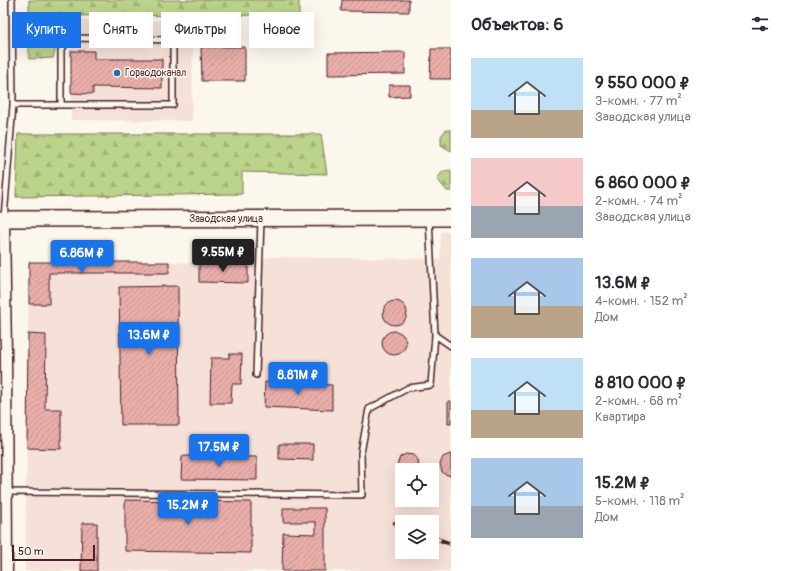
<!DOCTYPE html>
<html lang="ru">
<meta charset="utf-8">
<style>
body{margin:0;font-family:Pangolin,sans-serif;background:#f2f2f3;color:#2b2b33;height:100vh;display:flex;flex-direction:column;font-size:15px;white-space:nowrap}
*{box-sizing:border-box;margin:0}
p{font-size:13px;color:#7c7c81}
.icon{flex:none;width:22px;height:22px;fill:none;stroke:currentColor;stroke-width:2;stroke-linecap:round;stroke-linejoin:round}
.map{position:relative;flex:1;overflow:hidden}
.panel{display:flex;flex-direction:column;background:#fff;width:340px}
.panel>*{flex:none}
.hud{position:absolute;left:12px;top:12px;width:379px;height:36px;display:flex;gap:8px}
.tools{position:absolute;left:395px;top:463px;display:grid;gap:8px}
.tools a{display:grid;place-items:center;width:44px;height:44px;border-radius:0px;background:#fff;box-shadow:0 4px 16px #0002;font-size:20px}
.scale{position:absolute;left:12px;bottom:10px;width:83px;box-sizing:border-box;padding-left:4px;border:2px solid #4a1f2b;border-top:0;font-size:11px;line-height:14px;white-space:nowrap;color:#4a1f2b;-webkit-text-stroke:3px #fbf7ec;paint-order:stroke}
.price{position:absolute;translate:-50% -34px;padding:0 9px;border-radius:4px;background:#1a73e8;color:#fff;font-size:13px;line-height:26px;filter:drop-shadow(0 1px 2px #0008)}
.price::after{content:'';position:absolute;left:50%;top:24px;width:12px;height:9px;margin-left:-6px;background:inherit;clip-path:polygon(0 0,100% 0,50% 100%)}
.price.active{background:#222;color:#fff}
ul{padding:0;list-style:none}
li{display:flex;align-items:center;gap:12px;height:100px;padding:0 20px}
li span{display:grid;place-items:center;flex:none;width:112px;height:80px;border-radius:0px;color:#555}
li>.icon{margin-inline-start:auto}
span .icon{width:48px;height:48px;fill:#fffc;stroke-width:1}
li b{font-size:17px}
h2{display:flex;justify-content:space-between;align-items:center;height:48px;padding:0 20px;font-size:17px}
.pill{padding:0 14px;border-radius:0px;background:#fff;box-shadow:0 4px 16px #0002;font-size:14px;line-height:36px}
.pill.active{background:#1a73e8;color:#fff}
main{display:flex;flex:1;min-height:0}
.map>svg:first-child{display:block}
.built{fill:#f6e1d8;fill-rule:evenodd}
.forest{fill:url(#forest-firs);stroke:#82795a}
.building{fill:url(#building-hatch);stroke:#4a1f2b}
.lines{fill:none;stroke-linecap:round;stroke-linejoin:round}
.service-casing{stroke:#4a1f2b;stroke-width:8}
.minor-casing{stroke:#4a1f2b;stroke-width:13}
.secondary-casing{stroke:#4a1f2b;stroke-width:18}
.service{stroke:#fbf7ec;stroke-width:5}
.minor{stroke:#fbf7ec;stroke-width:10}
.secondary{stroke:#fbf7ec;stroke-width:15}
.rail-casing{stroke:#4a1f2b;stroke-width:4.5}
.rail{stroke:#fbf7ec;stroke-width:3;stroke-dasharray:9;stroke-linecap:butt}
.poi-dot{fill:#1f6fb2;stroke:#fbf7ec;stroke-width:1.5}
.labels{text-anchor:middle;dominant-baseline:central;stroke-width:3;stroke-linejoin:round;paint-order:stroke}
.poi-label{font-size:10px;fill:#4a1f2b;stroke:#fbf7ec;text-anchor:start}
.street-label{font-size:10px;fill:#4a1f2b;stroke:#fbf7ec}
</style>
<main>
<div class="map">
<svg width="451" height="571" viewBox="0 0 451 571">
<defs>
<pattern id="forest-firs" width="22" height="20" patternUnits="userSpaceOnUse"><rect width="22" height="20" fill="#bbd38a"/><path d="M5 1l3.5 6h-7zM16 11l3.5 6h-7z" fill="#a2b577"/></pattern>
<pattern id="building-hatch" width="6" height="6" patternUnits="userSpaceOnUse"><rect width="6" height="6" fill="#e9aea9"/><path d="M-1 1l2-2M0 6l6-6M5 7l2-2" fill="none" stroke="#c99592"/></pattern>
</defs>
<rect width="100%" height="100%" fill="#fbf7ec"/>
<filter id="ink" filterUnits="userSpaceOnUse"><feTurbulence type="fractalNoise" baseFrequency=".025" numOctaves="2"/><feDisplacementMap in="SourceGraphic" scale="8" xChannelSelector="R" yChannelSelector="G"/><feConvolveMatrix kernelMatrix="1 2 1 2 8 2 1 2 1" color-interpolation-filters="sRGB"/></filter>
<g filter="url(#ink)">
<path class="built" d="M72 19 193 21 192 121 71 120Z
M441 232H451V571H25L29 262H169L260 264 267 257 440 259ZM402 470H432V500H402ZM402 522H432V552H402Z"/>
<path class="forest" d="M29 0H299V15L65 16 53 58 29 59Z
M446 130H451V151L441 145V136Z
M18 134H321L327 174 242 172V194L16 197Z
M451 170V191H447L437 179 443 171Z"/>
<path class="building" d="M342 0H409V12L341 11Z
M201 47H245V81H202Z
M431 49H451V79H430Z
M71 51H94V59H162V88L93 87V94L71 93Z
M405 52V74L328 75V53Z
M389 85H410V96L389 97Z
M29 262H169V273H49V304H29Z
M199 262 248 264V283L199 282Z
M178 286 179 425H121L119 287Z
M383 313a12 12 0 1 1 24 0a12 12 0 1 1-24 0Z
M382 343a12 12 0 1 1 24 0a12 12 0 1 1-24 0Z
M28 334 46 335 45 409H61V449L27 448Z
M229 354H242L241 384H232L231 403H210L211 358H229Z
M265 382 332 385V410L264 407Z
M448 401H451V424H448Z
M279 444H313V460L279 459Z
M406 454 413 455 416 457 418 460 419 467 418 470H402V475L397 468V465L400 457Z
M450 454H451V476L445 474 442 472 440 464 443 457Z
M182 456 257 457V480L181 479Z
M125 500 251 502V553L125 551Z
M283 508H325V571H282L283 533 316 534V522H283Z
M82 523H97V571H81Z"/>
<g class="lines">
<g class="service-casing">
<path id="service" d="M13 105H173V40L71 38 61 50V105
M4 218 13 105 12 0
M435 335 451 346
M256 375 261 219
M7 492 362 495 361 453 369 409 408 388 431 385 435 335 429 219"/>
</g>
<g class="minor-casing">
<path id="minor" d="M4 219 6 354 7 571"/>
</g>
<g class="secondary-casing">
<path id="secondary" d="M0 219 451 218"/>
</g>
<use href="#service" class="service"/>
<use href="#minor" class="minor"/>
<use href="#secondary" class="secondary"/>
<g class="rail-casing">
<path id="rail" d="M395 523 402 526
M432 537 451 544"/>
</g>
<use href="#rail" class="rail"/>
</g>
</g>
<circle class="poi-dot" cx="117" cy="73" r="4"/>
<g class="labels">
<g class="poi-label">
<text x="125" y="73">Горводоканал</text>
</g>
<g class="street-label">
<text x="226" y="219">Заводская улица</text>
</g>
</g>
</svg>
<div class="tools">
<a><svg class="icon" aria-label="locate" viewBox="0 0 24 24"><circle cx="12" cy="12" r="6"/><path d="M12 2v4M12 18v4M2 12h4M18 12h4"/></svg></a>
<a><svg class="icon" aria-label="layers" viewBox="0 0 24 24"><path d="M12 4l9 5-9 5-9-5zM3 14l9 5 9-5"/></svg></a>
</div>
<div class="scale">50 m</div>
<b class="price active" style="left:223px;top:273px">9.55M ₽</b>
<b class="price" style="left:82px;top:274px">6.86M ₽</b>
<b class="price" style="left:149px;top:356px">13.6M ₽</b>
<b class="price" style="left:298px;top:396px">8.81M ₽</b>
<b class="price" style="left:219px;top:468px">17.5M ₽</b>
<b class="price" style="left:188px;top:526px">15.2M ₽</b>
<div class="hud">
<a class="pill active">Купить</a>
<a class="pill">Снять</a>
<a class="pill">Фильтры</a>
<a class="pill">Новое</a>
</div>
</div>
<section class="panel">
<h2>Объектов: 6<svg class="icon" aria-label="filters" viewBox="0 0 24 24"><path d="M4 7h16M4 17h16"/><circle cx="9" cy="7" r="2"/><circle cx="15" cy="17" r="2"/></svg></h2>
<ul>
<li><span style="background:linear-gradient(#bfe0f5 65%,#b9a48a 0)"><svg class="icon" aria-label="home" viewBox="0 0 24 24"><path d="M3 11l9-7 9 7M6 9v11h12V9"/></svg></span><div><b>9 550 000 ₽</b><p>3-комн. · 77 m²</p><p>Заводская улица</p></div></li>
<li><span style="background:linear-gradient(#f6c9c9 60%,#9aa5b1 0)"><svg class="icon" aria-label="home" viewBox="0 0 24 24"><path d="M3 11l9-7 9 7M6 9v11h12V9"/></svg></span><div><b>6 860 000 ₽</b><p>2-комн. · 74 m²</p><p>Заводская улица</p></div></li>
<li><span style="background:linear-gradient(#a9c7e8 60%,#b9a48a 0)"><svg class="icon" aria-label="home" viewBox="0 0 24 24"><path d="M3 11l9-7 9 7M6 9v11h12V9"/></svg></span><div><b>13.6M ₽</b><p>4-комн. · 152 m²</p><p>Дом</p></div></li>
<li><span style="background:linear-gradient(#bfe0f5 65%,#b9a48a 0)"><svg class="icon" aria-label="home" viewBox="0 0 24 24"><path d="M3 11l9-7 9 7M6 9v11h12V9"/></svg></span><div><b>8 810 000 ₽</b><p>2-комн. · 68 m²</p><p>Квартира</p></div></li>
<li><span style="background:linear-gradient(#a9c7e8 60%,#9aa5b1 0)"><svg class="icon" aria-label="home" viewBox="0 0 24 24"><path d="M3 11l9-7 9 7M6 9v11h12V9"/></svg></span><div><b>15.2M ₽</b><p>5-комн. · 118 m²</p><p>Дом</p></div></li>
</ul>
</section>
</main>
